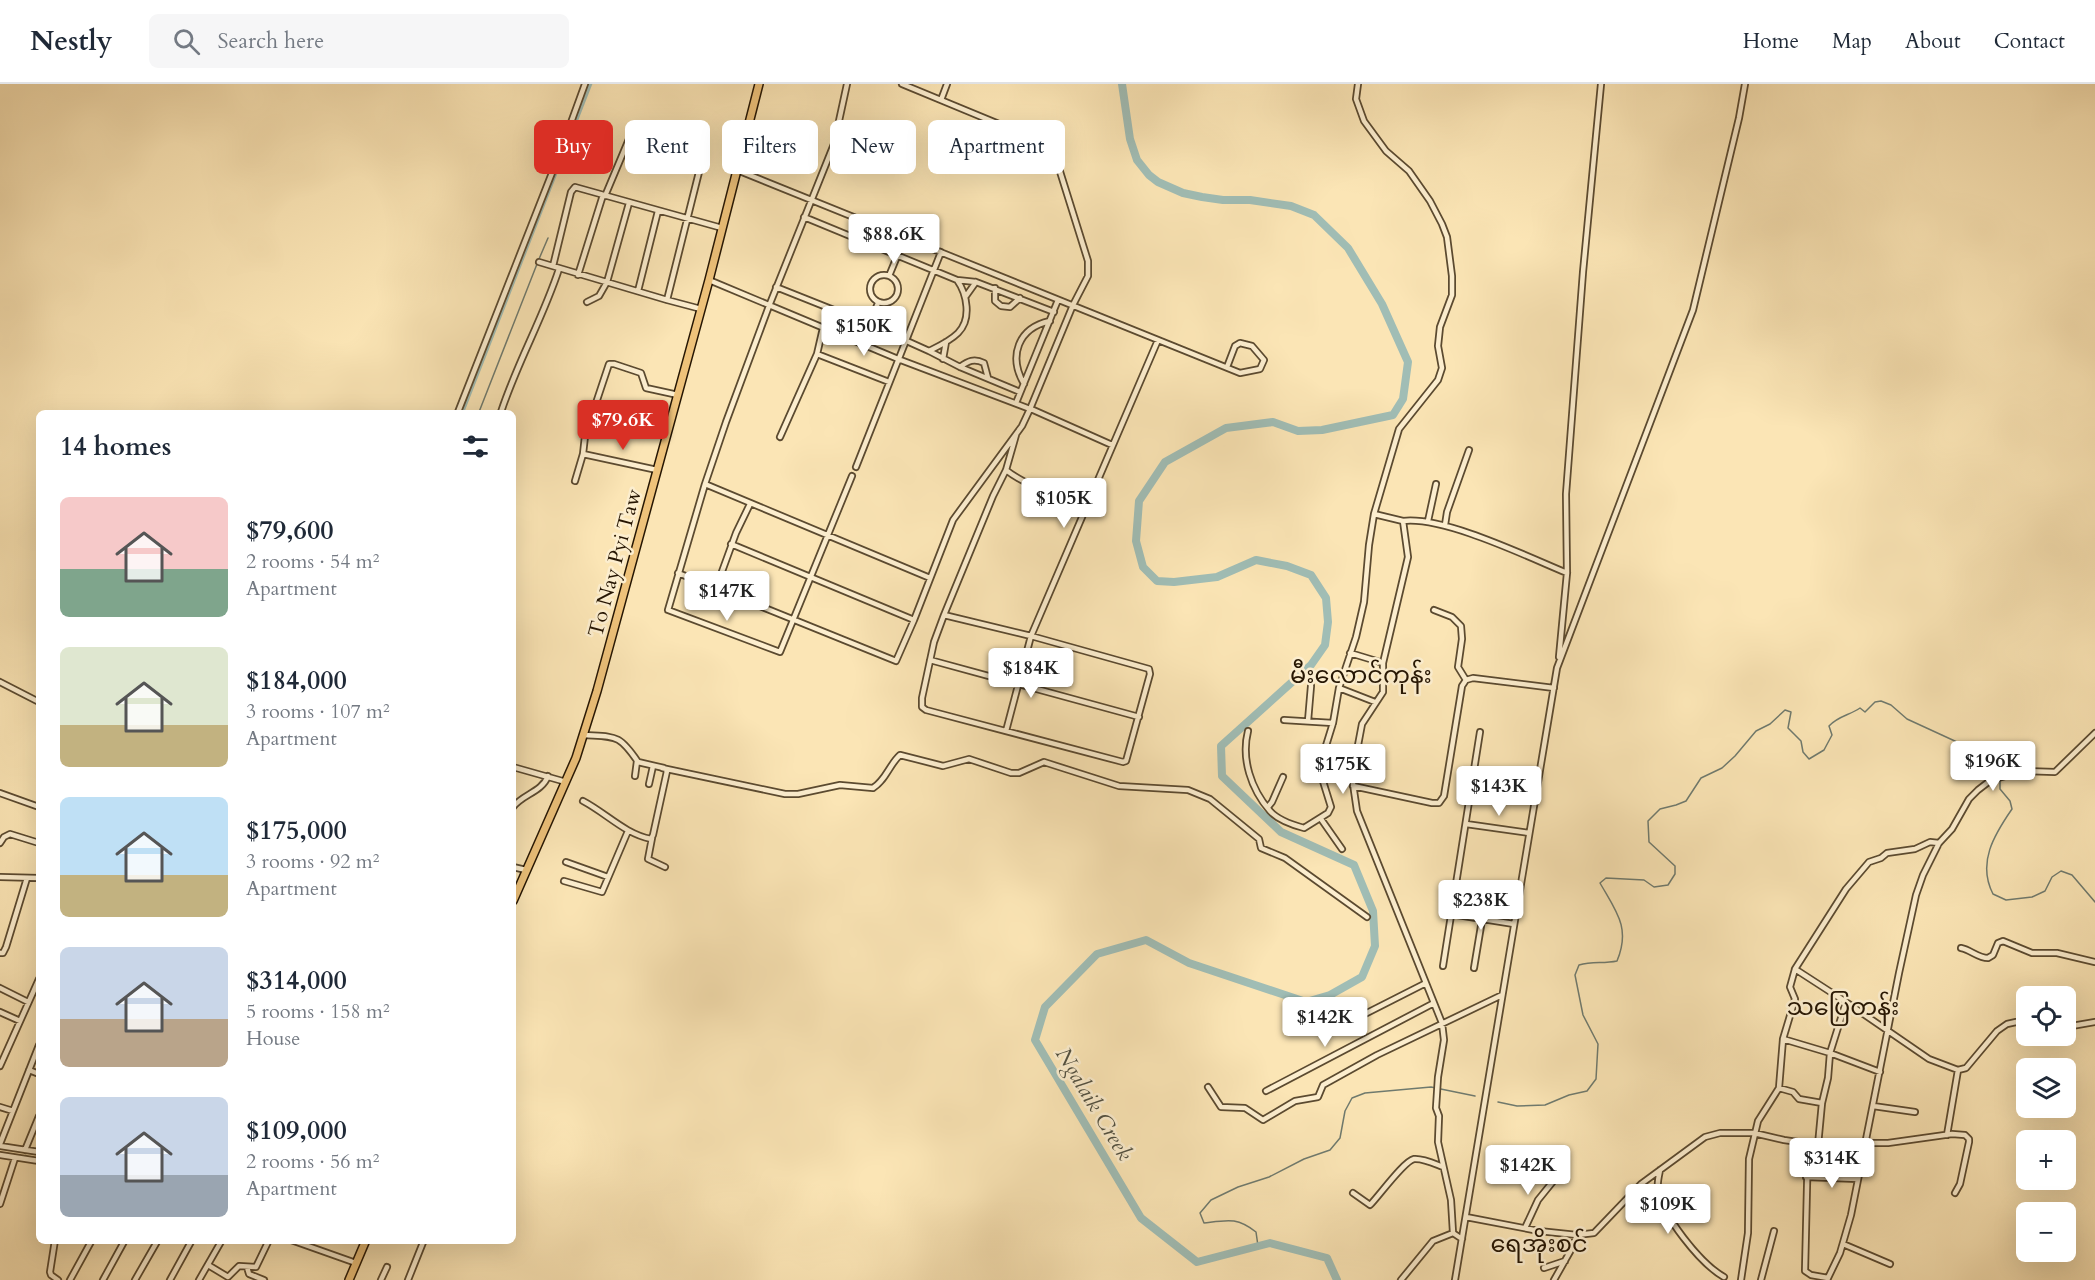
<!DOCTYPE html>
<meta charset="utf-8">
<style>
body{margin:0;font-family:Cardo,"Noto Sans Myanmar",serif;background:#f6f6f7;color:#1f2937;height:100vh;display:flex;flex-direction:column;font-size:22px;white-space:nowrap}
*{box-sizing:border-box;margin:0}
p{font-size:20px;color:#747a83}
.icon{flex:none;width:33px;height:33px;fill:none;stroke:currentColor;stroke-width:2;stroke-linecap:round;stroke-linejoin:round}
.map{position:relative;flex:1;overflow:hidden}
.side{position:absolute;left:36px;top:326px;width:480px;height:834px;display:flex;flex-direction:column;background:#fff;border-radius:9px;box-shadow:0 6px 24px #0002}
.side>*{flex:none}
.guide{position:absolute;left:534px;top:36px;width:570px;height:54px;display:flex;gap:12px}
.buttons{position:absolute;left:2016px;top:902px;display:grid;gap:12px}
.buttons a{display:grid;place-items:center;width:60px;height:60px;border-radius:9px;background:#fff;box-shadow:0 6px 24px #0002;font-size:30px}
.price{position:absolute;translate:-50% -51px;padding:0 14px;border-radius:6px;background:#fff;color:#222;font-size:20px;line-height:39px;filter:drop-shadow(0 2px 3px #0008)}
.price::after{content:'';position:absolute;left:50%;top:36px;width:18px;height:14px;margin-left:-9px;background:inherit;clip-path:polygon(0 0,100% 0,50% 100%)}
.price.active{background:#d93025;color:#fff}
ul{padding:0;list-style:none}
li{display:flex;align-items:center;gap:18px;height:150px;padding:0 24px}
li span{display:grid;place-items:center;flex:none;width:168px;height:120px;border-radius:9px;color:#555}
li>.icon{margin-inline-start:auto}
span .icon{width:72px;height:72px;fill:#fffc;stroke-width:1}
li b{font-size:26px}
h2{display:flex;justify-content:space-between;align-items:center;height:72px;padding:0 24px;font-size:26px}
.chip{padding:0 21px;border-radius:9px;background:#fff;box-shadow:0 6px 24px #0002;font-size:21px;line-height:54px}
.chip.active{background:#d93025;color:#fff}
header{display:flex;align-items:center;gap:36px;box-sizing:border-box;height:84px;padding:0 30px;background:#fff;border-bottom:2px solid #e0e1e3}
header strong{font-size:28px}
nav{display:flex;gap:33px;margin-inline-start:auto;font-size:21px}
.search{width:420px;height:54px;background:#f6f6f7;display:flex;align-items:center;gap:15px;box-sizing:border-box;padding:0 21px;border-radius:9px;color:#747a83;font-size:22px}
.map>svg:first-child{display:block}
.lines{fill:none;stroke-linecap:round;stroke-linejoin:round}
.stream{stroke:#6f7a6e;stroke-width:1.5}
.canal{stroke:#a0bdb5;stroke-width:4.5}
.river{stroke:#a0bdb5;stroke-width:8}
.street-casing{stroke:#5b4a30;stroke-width:8}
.primary-casing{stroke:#261603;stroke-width:10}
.street{stroke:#fceecf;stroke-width:4.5}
.primary{stroke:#eec27a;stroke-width:7}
.labels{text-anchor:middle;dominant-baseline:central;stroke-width:5;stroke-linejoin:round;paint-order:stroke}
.street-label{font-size:21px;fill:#261603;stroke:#fceecf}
.water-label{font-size:22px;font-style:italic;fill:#515041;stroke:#fceecf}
.quarter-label{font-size:24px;fill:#261603;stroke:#fceecf}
</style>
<header>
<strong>Nestly</strong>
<div class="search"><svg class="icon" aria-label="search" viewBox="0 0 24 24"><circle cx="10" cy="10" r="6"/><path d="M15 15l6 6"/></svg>Search here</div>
<nav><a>Home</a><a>Map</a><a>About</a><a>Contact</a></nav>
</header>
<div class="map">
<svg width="2095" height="1196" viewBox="0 0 2095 1196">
<rect width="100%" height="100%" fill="#fbe5b5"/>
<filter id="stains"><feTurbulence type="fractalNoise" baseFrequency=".00333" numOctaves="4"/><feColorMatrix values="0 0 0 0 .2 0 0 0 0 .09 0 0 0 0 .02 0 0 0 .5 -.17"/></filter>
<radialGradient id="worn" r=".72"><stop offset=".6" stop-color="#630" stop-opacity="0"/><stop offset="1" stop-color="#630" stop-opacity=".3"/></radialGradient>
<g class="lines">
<path class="stream" d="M539 175 548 154
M479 328 537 180
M2000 697V705L2010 717 2012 725C1994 751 1977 779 1993 810L2006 816 2032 813 2045 807 2052 793 2061 787 2072 791 2095 818
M1498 1018 1517 1022 1545 1021 1569 1011 1587 1007 1596 995 1598 960 1583 931 1575 891 1579 881C1593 877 1603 880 1617 877 1631 844 1616 827 1600 799L1606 794 1644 796 1654 803 1668 801 1675 790V782L1649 758 1648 737 1660 725 1676 721 1686 717 1701 694 1722 684 1735 672 1756 647 1770 640 1785 626 1791 628 1788 644 1801 657 1803 668 1809 675 1824 666 1832 651 1829 642C1838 632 1850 631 1860 624L1865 628 1875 618 1881 617 1891 621 1907 635 1957 658 1995 683 1997 688
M1258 1162 1256 1148C1237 1133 1228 1136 1204 1139L1200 1129 1211 1116 1238 1103 1269 1093 1304 1075 1330 1066 1340 1054 1345 1027 1352 1014 1365 1009 1431 1003 1475 1012"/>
<path class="canal" d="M462 328 590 0"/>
<path class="river" d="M1122 0 1130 55 1137 76 1149 91 1158 98 1183 109 1202 113 1223 116H1250L1291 122 1314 131 1348 164 1382 220 1408 278 1403 315 1393 331 1322 346 1298 347 1273 338 1226 344 1165 378 1139 417 1136 457 1143 483 1157 497 1174 498 1217 493 1256 476 1287 482 1311 491 1326 514 1328 538 1325 561 1311 581 1221 662 1222 692 1281 748 1354 781 1373 827 1375 862 1362 893 1330 911 1306 918 1189 879 1146 856 1097 870 1045 923 1035 956 1141 1134 1197 1178 1270 1159 1327 1174 1337 1196"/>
<g class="street-casing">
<path id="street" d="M847 0 834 60 769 222 726 338 705 400 668 526 780 568 852 392
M941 16 947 0
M737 86 1240 289 1260 285 1264 276 1252 262 1240 259 1235 262 1227 283
M605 112 634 43 668 47
M539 178 667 216 699 88
M553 182 571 108 575 103 722 144
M870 205a14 14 0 1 1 28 0a14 14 0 1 1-28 0Z
M578 191 603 111
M889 192 905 153
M709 196 898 275 1030 325
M957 196 976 198 1054 228
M776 203 869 240 929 267C939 262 950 257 958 249 972 235 967 210 957 196L804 133
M995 204V217L1001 222 1010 223 1020 214
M638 207 658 127
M966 212 976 198
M667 216 701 225
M587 218 599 212 607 198 629 119
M861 260 878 219
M929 267 960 283 1020 308
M817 270 889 298
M943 275 946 258
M960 283C968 277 974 274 984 279L988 294
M1024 300C1008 272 1018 244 1050 237
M1016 319 1058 216
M1031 325 1112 361
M458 328 561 66 585 0
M501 328C517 279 543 234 559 185
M780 353 817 270 823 244
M583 370 657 386
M856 383 941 168
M1006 386C1017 395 1055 415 1069 414 1074 414 1078 412 1083 413L1088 416
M575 397 583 370 585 352 609 280H614L641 289 646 304 678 311
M705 400 930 494
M1374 430 1403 437 1408 473 1383 579V608L1362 640 1352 693 1357 727 1442 939 1444 956 1438 993 1436 1024 1439 1032 1438 1058 1451 1116 1453 1149 1462 1155
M1403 437C1444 432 1528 473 1567 489
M1428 437 1436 400
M1445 441 1447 428 1469 366
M731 460 914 536
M678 489 896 577 914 536 953 436 1022 342 1030 325 1073 221 1088 192V177L1052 62 902 0
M716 504 736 449 750 420
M1434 526 1452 533 1461 542 1462 555 1458 583 1466 596
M944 531 1031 552 1149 585 1150 590 1126 677 1123 678 926 626 922 623V614L934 558 944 531 993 412 1006 386 1016 351
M1350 569 1383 579
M1559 573 1567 489 1566 410 1583 188 1601 0
M930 576 1139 633
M0 598 39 618
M1339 604 1375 618
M1284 636 1333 639
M1308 637 1311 602
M1006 647 1031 552 1158 256
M1248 647C1241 675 1251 705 1270 727 1277 735 1293 741 1304 744L1328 729 1331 723 1322 694 1319 689 1320 681 1333 639 1339 604 1356 553 1364 518 1369 461 1374 430 1399 345 1438 296 1442 284 1438 262 1440 243 1452 211V192L1447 153 1442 140 1430 117 1409 87 1386 67 1364 37 1356 15 1358 0
M513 683 566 698
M662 684 785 710H798L840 701 873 704C886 696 889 681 900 671L943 682 969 675 1011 689H1019L1044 678 1119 702 1188 706 1210 715 1259 755 1261 764 1285 774 1367 833
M635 692 637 677
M1322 694 1352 693
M649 700 653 682
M1353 702 1432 719H1439L1444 712 1462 602 1466 596 1473 594 1554 604
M0 709 39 723
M583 717C606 729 625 750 651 755L653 751 667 687 664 684 638 678C619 650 616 653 584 651
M513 723C523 710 542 708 548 692
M1268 723 1272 718 1283 693
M1321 735 1342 765
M1466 740 1529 749
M652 754 648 775 665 783
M0 759 4 753 10 750 39 759
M566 778 608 793
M513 783 526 786
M0 793 39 794
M564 797 602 808 628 747
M1451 830 1514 840
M1961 864C1971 866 1978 874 1988 874L1993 871 1998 859 2003 857 2032 869H2057L2095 878
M0 869H3L6 863 27 794
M1443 882 1480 648
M1474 884 1482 836
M1795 885 1846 918 1929 975 1958 986 1966 984 1997 947 2007 940 2016 938 2026 940
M0 904 28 918
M0 928 20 937
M1357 934 1426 899
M2066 943 2095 938
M1783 955 1830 969 1880 988
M0 982 39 895
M29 986 39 990
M1208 1003 1221 1023 1245 1024 1263 1036 1295 1017 1318 1013 1323 1001 1377 971 1502 911
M1779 1004 1793 1008 1799 1015 1822 1019
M1266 1007 1434 919
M1873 1022 1915 1028
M0 1023 13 1027
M1947 1051 1958 986
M0 1060 39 961
M1808 1061 1805 1187 1811 1191 1828 1194
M1818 1061 1822 1019 1828 994 1830 969 1846 918
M0 1062 39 1068
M25 1066 39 1032
M0 1071 39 1077
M1660 1086C1659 1091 1657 1099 1658 1104 1661 1131 1701 1180 1724 1193
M1806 1093 1858 1095
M1353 1109 1370 1121C1379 1112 1404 1077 1414 1075 1423 1074 1435 1080 1443 1083
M0 1120 15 1074
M1466 1133 1539 1147 1577 1151 1594 1149 1641 1100 1705 1053 1720 1049H1754L1784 1056 1818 1061 1834 1059H1888L1952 1050 1965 1051 1969 1055V1058L1960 1100 1955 1109
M1525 1144 1538 1116 1555 1095
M55 1156 50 1188 51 1191 58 1196
M291 1156 356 1179
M1843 1160 1890 1180
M208 1181 228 1193 239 1182 256 1183 269 1156
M247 1183 249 1190 264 1196
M1544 1184 1565 1177
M70 1196 92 1156
M103 1196 125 1156
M135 1196 158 1156
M170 1196 192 1156
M199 1196 222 1156
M381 1196 387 1183
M408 1196 424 1156
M1401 1196 1433 1157 1453 1149
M1455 1196 1557 584 1693 226 1739 34 1745 0
M1554 1196 1571 1166 1577 1151
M1741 1196 1748 1149 1749 1075 1758 1037 1779 1004 1783 955 1795 915 1790 903 1795 885 1846 805 1869 778 1881 774 1887 769 1915 765 1930 758 1939 759
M1761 1196 1774 1147
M1827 1196 1840 1169 1851 1131 1899 889 1916 811 1923 791 1939 759 1952 745 1969 715 1978 706 1991 696 2024 687 2055 688 2095 649"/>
</g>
<g class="primary-casing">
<path id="primary" d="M513 817 576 674 597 607 709 196 759 0
M349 1196 366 1156"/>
</g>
<use href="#street" class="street"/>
<use href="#primary" class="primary"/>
</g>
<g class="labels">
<g class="street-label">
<text transform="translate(615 479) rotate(-75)">To Nay Pyi Taw</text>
</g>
<g class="water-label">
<text transform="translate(1094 1020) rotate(59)">Ngalaik Creek</text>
</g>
<g class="quarter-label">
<text x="1361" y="591">မီးလောင်ကုန်း</text>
<text x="1843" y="923">သပြေတန်း</text>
<text x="1539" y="1160">ရေအိုးစင်</text>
</g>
</g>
<rect width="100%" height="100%" filter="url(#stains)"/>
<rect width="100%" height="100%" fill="url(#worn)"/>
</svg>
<div class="buttons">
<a><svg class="icon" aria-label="locate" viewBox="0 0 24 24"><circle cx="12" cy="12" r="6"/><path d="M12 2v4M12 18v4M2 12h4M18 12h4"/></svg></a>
<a><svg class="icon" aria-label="layers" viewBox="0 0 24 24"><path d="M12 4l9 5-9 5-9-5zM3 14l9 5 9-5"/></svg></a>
<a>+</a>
<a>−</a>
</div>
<b class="price" style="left:894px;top:181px">$88.6K</b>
<b class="price" style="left:864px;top:273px">$150K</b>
<b class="price active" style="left:623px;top:367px">$79.6K</b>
<b class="price" style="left:1064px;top:445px">$105K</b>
<b class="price" style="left:727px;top:538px">$147K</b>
<b class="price" style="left:1031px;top:615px">$184K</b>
<b class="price" style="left:1993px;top:708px">$196K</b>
<b class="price" style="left:1343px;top:711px">$175K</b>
<b class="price" style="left:1499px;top:733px">$143K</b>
<b class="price" style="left:1481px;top:847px">$238K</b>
<b class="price" style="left:1325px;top:964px">$142K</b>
<b class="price" style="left:1832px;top:1105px">$314K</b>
<b class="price" style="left:1528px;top:1112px">$142K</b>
<b class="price" style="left:1668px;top:1151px">$109K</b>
<div class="guide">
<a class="chip active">Buy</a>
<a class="chip">Rent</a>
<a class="chip">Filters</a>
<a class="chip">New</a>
<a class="chip">Apartment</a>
</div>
<section class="side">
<h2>14 homes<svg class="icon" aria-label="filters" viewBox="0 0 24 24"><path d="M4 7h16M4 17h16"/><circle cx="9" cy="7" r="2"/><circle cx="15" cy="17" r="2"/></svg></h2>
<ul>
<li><span style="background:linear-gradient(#f6c9c9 60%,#7fa58c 0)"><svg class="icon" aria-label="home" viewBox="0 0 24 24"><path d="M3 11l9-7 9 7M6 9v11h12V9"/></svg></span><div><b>$79,600</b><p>2 rooms · 54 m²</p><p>Apartment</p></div></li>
<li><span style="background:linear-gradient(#dfe7d0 65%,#c2b280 0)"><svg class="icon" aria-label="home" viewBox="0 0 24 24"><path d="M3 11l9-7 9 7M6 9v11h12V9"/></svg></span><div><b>$184,000</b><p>3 rooms · 107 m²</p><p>Apartment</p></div></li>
<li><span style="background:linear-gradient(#bfe0f5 65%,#c2b280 0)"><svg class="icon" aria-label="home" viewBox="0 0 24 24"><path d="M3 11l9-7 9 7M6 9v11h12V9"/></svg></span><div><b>$175,000</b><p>3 rooms · 92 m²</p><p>Apartment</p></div></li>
<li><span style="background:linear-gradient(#c9d6e8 60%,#b9a48a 0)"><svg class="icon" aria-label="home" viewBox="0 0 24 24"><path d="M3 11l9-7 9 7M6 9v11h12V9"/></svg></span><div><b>$314,000</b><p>5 rooms · 158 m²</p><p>House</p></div></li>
<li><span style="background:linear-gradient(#c9d6e8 65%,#9aa5b1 0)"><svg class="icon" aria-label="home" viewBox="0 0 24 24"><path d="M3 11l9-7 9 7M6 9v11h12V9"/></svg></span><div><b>$109,000</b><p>2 rooms · 56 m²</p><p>Apartment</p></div></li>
</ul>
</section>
</div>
